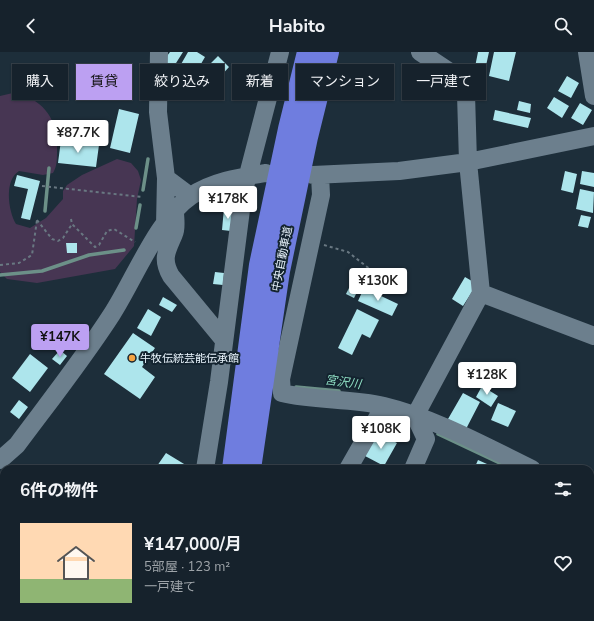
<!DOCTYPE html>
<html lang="ja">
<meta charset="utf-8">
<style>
body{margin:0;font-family:"Nunito Sans","Noto Sans JP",sans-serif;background:#232f38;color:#f1f3f6;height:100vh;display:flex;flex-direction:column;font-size:15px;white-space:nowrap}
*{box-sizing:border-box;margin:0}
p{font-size:13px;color:#9ea4a9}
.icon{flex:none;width:22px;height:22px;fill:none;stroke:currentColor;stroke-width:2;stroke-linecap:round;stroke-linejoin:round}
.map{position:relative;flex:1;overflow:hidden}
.details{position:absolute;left:0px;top:413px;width:594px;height:156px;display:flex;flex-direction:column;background:#16222c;border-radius:12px 12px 0 0;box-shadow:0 1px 3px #0004,0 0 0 1px #353f48}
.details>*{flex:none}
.top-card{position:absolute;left:12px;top:12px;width:570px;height:36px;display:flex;gap:8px}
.price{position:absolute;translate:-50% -34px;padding:0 9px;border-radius:4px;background:#fff;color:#222;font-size:13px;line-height:26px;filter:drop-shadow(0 1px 2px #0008)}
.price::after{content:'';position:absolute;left:50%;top:24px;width:12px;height:9px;margin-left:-6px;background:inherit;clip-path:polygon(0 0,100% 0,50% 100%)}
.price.current{background:#bca0f2;color:#111}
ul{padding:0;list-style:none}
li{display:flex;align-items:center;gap:12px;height:100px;padding:0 20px}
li+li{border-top:1px solid #353f48}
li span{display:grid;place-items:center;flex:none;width:112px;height:80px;border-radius:0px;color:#555}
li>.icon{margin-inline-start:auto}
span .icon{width:48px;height:48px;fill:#fffc;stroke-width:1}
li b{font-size:17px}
h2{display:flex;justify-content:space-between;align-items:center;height:48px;padding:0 20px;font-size:17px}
.pill{padding:0 14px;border-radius:0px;background:#16222c;box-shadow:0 1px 3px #0004,0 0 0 1px #353f48;font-size:14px;line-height:36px}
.pill.current{background:#bca0f2;color:#111}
header{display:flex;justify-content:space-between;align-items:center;height:52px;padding:0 20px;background:#16222c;font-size:18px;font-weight:700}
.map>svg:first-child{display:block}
.green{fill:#473653}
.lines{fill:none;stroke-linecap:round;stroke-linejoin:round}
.stream{stroke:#6c9088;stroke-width:3.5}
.building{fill:#ade5ec}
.path{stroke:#697882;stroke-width:2;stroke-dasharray:3 3;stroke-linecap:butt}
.minor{stroke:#6c7f8d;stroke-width:18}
.highway{stroke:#6f7ddf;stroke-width:22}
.poi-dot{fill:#f4a444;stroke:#142430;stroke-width:1.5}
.labels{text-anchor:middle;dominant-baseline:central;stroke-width:4;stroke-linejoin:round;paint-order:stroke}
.street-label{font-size:11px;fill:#ebf6fe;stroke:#142430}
.poi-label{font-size:11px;fill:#ebf6fe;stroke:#142430;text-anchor:start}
.water-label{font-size:12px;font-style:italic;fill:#8fdfc4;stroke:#142430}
</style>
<header><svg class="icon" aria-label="back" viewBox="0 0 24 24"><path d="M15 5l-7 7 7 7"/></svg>Habito<svg class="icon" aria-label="search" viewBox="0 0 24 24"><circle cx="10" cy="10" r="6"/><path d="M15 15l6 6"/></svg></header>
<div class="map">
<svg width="594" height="569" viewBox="0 0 594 569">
<rect width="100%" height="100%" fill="#1d2e3a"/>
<path class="green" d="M17 40C47 51 58 69 57 100 57 108 57 114 53 121L43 123 19 119C4 128 8 159 16 172L30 176 46 166 63 147V139L67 133 82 123 117 107 131 111 138 119 141 128 137 147 134 194 115 217 37 231 7 227 0 220V44Z"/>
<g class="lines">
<path class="stream" d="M143 138 148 107
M45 159 49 116
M136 176 140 153
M0 223 42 219 89 203 124 198
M296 335 339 339
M438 382 508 415
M0 487 4 491
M348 565V569"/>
</g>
<path class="building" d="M170 0H183L171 19 167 17V4Z
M188 0H197L205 5 191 29 176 21Z
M478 0H489L482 32 472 30Z
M494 0H516L509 29 489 24Z
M218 4 229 15 220 25 208 14Z
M567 24 579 31 571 46 558 39Z
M554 45 569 54 562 66 547 56Z
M519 49 531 52 530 61 517 58Z
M580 51 592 58 583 73 571 66Z
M119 57 139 62 130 101 110 96Z
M495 58 531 66 528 76 493 68Z
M61 88 99 93 96 115 58 111Z
M565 119 577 122 573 141 561 138Z
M582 119 594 121V135L580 132Z
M17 123 40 129 30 168 21 166 28 137 14 134Z
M580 137 594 140 593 161 576 157Z
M224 156 233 157 231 179 222 178Z
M581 163 591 165 588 176 578 174Z
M66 191H77V201H67Z
M215 220 224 221 223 233 213 232Z
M465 225 477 232 463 254 452 247Z
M350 234 358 238 354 246 346 242Z
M364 236 398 252 392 264 358 249Z
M163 245 177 253 172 260 159 253Z
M148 257 161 265 151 284 137 276Z
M357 257 379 268 370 286 362 282 352 303 338 296Z
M133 281 155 296 142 315 155 325 140 347 104 322Z
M60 298 67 304 60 313 52 307Z
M30 302 48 316 30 340 12 326Z
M482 334 498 344 491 355 476 345Z
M463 341 480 350 466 377 448 367Z
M19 348 28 355 19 367 10 360Z
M498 351 516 359 508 375 491 368Z
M388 362 408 372 401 386 381 376Z
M378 381 397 391 384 414 365 404Z
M166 401 189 415 188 417H162L157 414Z
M478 408 487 412 485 417H474Z
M307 565H321L327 569H304Z"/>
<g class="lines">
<path class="path" d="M42 134 142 145
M71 167 72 172 95 195 99 193 107 179 114 177 135 190
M37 168 52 187 58 189 63 186 72 172
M324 193 348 200 371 218 374 226 371 233
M0 213 19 211 32 203 37 168"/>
<path class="minor" d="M159 0 158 60 166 126 190 144
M587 0 594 44
M313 123 399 119 468 110 594 84
M320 123 321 143 281 327 282 341C315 349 350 346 384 354 434 366 485 394 532 417
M175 160C175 166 177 176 174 182 167 199 161 206 171 224L223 287
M165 173 166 126
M481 241 594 284
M415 364 481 241 468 110 466 42 459 26 420 0
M0 408 17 393C49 350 83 307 112 262 134 228 158 166 191 144 213 129 241 125 266 121
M205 417 219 330 243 142 280 0
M348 417 384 354
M413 417 426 387 415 364
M590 445 594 447
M0 501 4 503
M590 534 594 528
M87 565 88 569
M438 565 444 569
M189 569V565
M255 569V565
M567 569 570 565"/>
<path class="highway" d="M233 417 260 213 289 77 308 0
M250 417 279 219 307 85 328 0
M215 569V565
M232 569V565"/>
</g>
<circle class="poi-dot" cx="132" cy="306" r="4"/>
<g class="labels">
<g class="street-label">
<text transform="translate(282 207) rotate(-79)">中央自動車道</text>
</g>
<g class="poi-label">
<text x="140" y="306">牛牧伝統芸能伝承館</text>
</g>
<g class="water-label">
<text transform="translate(343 330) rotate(8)">宮沢川</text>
</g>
</g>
</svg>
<b class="price" style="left:78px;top:102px">¥87.7K</b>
<b class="price" style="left:228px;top:168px">¥178K</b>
<b class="price" style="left:378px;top:250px">¥130K</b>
<b class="price current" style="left:60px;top:306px">¥147K</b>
<b class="price" style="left:487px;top:344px">¥128K</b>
<b class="price" style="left:381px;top:398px">¥108K</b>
<div class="top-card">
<a class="pill">購入</a>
<a class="pill current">賃貸</a>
<a class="pill">絞り込み</a>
<a class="pill">新着</a>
<a class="pill">マンション</a>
<a class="pill">一戸建て</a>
</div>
<section class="details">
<h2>6件の物件<svg class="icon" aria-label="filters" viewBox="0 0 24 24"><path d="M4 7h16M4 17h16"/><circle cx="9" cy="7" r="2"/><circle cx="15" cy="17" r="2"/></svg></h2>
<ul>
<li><span style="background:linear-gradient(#ffd9b3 70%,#8fb573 0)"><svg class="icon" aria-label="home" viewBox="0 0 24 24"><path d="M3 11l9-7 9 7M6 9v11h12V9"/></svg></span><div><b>¥147,000/月</b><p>5部屋 · 123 m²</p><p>一戸建て</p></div><svg class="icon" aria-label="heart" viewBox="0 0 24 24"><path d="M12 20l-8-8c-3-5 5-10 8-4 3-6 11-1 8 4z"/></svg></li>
</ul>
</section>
</div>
